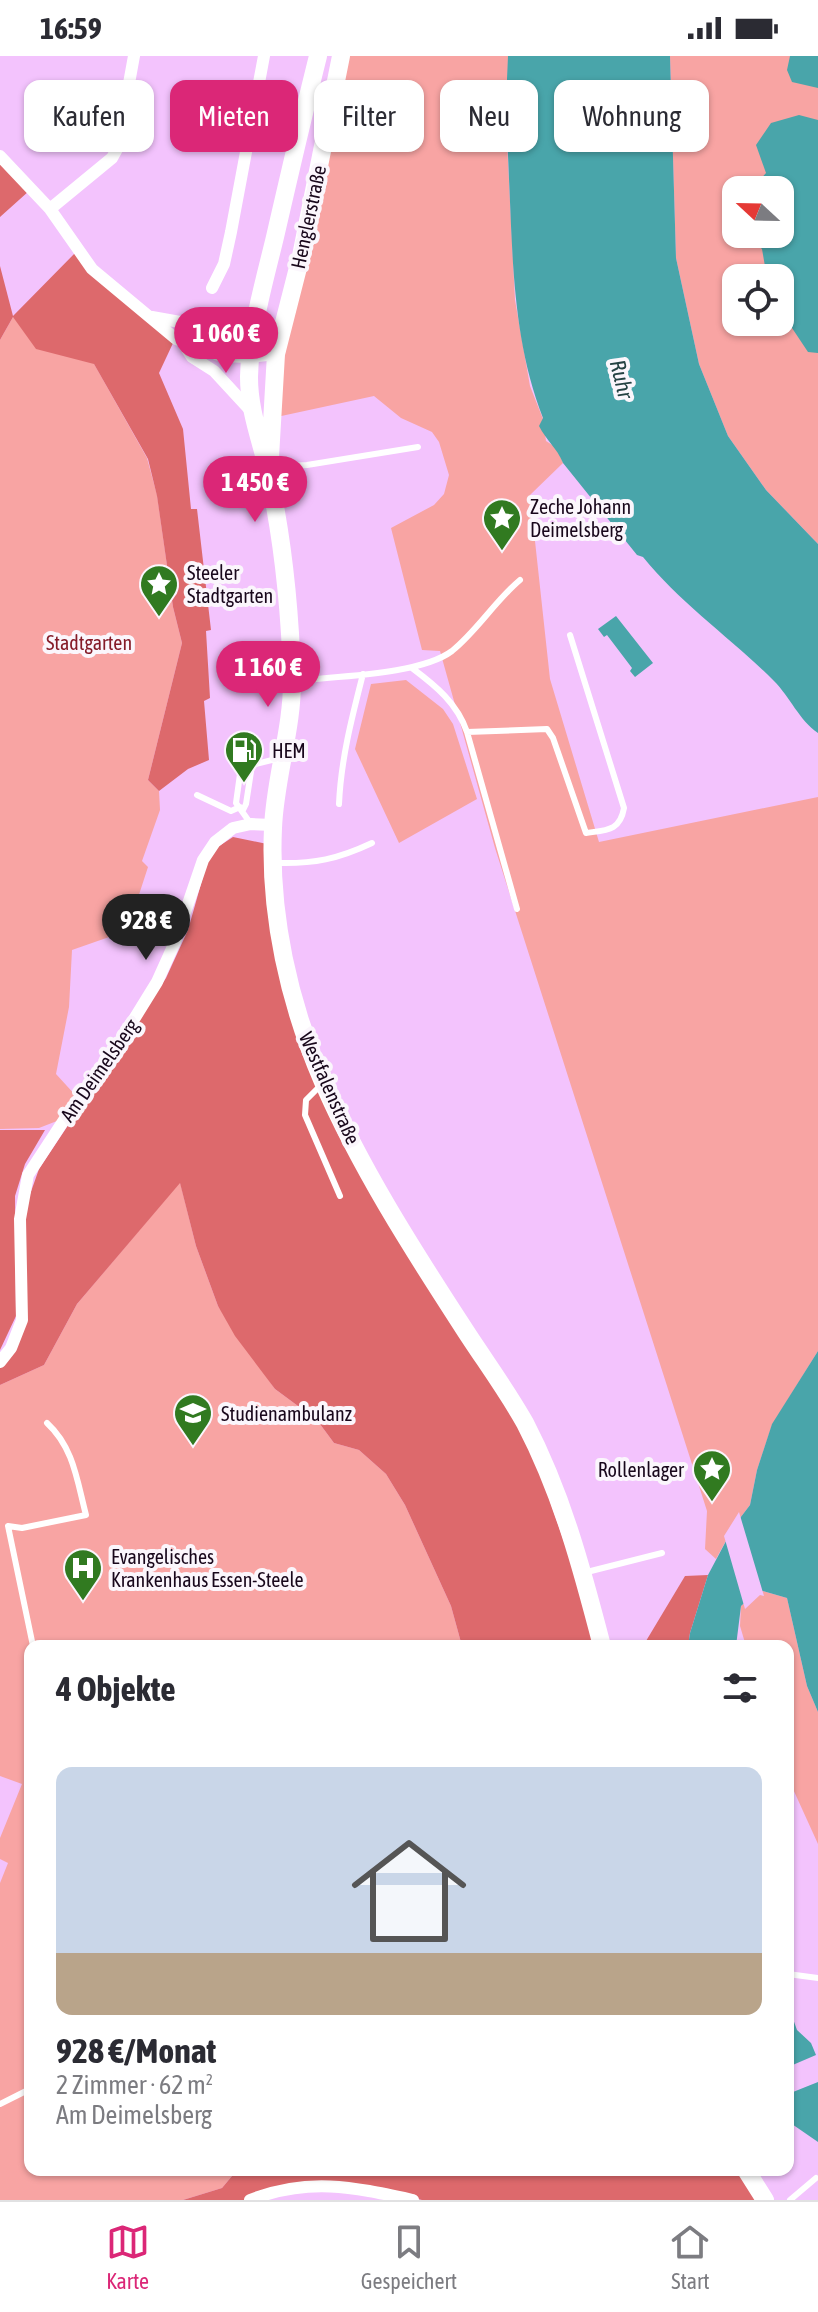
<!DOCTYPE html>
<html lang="de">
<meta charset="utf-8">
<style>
body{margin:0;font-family:"Asap Condensed",sans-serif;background:#f2f2f3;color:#2b2b33;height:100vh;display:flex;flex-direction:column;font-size:30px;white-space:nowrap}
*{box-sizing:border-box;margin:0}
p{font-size:26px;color:#7c7c81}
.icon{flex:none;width:44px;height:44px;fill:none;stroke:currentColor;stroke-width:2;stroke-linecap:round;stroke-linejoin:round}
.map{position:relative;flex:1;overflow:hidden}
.panel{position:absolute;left:24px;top:1584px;width:770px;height:536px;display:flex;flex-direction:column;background:#fff;border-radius:16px;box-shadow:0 2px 6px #0004}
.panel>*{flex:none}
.guide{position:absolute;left:24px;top:24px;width:770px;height:72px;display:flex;gap:16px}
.needle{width:52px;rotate:292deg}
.tools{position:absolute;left:722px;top:120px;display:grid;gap:16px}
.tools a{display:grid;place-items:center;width:72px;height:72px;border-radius:16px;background:#fff;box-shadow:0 2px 6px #0004;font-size:40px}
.price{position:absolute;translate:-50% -68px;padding:0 18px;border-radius:28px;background:#db2777;color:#fff;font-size:26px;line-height:52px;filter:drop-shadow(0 2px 4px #0008)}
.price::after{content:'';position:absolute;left:50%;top:48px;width:24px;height:18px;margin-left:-12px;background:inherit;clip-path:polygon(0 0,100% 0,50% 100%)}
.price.selected{background:#222;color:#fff}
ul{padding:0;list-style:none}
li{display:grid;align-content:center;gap:16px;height:424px;padding:0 32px}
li+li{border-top:2px solid #e1e1e2}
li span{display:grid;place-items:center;height:248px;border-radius:16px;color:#555}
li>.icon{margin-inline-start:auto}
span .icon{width:144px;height:144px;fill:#fffc;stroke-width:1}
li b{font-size:34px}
h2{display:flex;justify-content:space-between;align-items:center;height:96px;padding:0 32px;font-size:34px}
.pill{padding:0 28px;border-radius:16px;background:#fff;box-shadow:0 2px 6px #0004;font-size:28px;line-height:72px}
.pill.selected{background:#db2777;color:#fff}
.status{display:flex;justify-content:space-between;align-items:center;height:56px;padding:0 40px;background:#fff;direction:ltr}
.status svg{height:22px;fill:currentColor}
.tab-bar{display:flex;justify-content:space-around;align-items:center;height:112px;border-top:2px solid #e1e1e2;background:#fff;font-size:22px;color:#7c7c81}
.tab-bar a{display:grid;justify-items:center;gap:4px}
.tab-bar .selected{color:#db2777}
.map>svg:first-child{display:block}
.green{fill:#f8a4a3;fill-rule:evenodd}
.forest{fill:#dd696c}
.water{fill:#49a5aa}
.pier{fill:#f3c3fd}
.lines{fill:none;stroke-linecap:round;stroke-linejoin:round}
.lane{stroke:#fff;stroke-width:6}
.street{stroke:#fff;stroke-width:12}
.secondary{stroke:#fff;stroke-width:18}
.labels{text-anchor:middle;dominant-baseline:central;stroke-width:8;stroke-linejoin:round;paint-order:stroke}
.street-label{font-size:20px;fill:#18071b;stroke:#fbf6fc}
.poi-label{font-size:20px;fill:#18071b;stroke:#fbf6fc;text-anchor:start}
.park-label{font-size:20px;fill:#851b28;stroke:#fbf6fc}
.water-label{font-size:22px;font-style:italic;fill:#254243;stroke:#fbf6fc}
</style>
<div class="status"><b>16:59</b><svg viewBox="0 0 49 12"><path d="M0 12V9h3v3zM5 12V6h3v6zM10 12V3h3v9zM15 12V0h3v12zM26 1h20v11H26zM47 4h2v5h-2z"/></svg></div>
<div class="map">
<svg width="818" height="2144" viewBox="0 0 818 2144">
<rect width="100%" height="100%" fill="#f3c3fd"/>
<path class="green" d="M345 0H508L507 86 515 244 530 330 543 363 546 385 557 392 563 407 530 439 550 623 599 786 818 741V1295L772 1369 757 1414 750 1449 734 1470 716 1503 705 1493 707 1455 495 792 440 595 422 594 391 472 434 449 444 438 449 419 439 386 432 376 401 362 374 340 272 362Z
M670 0H818V488L766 434 728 380 699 308 676 202ZM736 134H780V178H736ZM736 222H780V266H736Z
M13 261 93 306 147 402 157 439 173 551 182 587 148 724 159 735 160 754 142 805 148 811 134 854 112 880 72 894 69 951 56 1018 77 1041 62 1063 39 1072 0 1073V284Z
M406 624 443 653 453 668 477 743 399 787 355 693 371 628Z
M180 1126 196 1190 218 1250 275 1333 317 1364 334 1387 359 1394 386 1418 405 1449 451 1550 462 1590H30V2114H237L222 2132 183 2144H0V1827L8 1807 0 1803V1782L22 1728 0 1720V1329L44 1309 77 1248Z
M759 1534 787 1542 807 1630 818 1656V1788L788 1722V1590H746L740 1570 741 1550Z"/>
<path class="forest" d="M0 104 29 135 0 161Z
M76 196 174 285 159 317 183 373 191 453H197L211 574 206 575 210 642 204 645 209 704 188 713 159 735 148 724 182 587 173 551 157 440 148 403 94 308 36 293 13 261 0 284V210L13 260Z
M233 781 272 789 273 839 322 1026 523 1367 600 1590H462L451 1550 405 1449 386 1418 359 1394 334 1387 317 1364 275 1333 235 1280 218 1250 196 1190 180 1127 77 1248 44 1309 0 1329V1310L21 1277 22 1185 28 1144 39 1113 166 922 188 874 210 796Z
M0 1074H45L25 1108 15 1140 16 1260 0 1294Z
M708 1519 690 1577 688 1590H643L685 1520Z
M237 2114H745L764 2144H422L365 2130 337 2127 245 2144H183L222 2132Z"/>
<path class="water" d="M508 0H670L676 202 699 308 728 380 766 434 818 488V677C799 664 790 641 774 625 731 582 681 548 643 501L637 499 563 407C557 392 546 384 539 370L543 362C516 293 513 220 510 146 508 98 505 49 508 0Z
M790 0H818V32L792 26 787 14Z
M799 59 818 64V297L808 296 780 254V222H767L762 193 746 178H780V134H751L766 117 756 89 771 67Z
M616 560 653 607 635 621 630 615 632 612 607 579 604 581 598 573Z
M818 1295V1656L807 1630 787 1542 759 1534 741 1550 736 1590H688L690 1577 708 1519 734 1470 750 1449 757 1414 772 1368Z
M788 1949 797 1974 811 1987 816 1999 788 2011Z
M818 2026V2086L789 2066 788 2038Z"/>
<path class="pier" d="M739 1456 764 1540 760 1539 745 1553 724 1480Z"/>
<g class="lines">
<path class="lane" d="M270 411 307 409 418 391
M412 612C436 630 457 647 467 676L547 673 553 682 586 777C607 774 620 775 624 752L570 579
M295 625C336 620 420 619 452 595 477 575 495 545 520 524
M467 676 517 853
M197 739 231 755 240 751
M339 748C341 703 352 661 363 618
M243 754 246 748 252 709 280 702
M251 768 236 747 241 711 252 709
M277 807C314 808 338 803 372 787
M321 1029 306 1044 305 1059 340 1140
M583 1517 662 1497
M33 1590 8 1470 22 1472 86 1459C77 1425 74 1392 47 1367
M788 1918 818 1922
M0 2048 30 2033
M790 2144 816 2122"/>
<path class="street" d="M0 100 50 153 92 213 176 283 221 300 250 301 276 298
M50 153 112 102 117 93 134 0
M212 232 224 208 231 176 264 0
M152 261 253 279 263 285 276 298
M183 287 192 301 214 315 250 354
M0 1306 11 1292 22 1264 20 1163 28 1119 66 1061 123 981 157 926 175 886 203 804 215 786 233 772 251 768 272 769
M250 2144C309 2121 353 2131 413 2144"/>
<path class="secondary" d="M318 0C303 60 289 120 275 181 264 227 250 274 249 321 249 357 262 386 269 420 283 485 290 555 292 621 293 672 275 721 273 772 269 859 289 947 323 1026 360 1111 411 1191 461 1268 482 1301 506 1333 525 1367 562 1438 582 1513 602 1590
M270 401 276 298 301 200 341 0
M746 2114 765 2144"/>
</g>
<defs>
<g id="sight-pin" transform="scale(2)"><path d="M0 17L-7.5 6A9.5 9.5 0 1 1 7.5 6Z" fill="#317a20" stroke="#fbf6fc"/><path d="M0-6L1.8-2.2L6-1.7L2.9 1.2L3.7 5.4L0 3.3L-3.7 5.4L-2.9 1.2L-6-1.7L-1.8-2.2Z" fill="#fff"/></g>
<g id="fuel-pin" transform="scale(2)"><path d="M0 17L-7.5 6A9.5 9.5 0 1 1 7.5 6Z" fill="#317a20" stroke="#fbf6fc"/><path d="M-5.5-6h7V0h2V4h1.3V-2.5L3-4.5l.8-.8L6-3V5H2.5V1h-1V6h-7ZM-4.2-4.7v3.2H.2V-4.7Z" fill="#fff"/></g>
<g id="university-pin" transform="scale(2)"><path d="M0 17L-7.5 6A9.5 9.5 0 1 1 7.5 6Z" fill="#317a20" stroke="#fbf6fc"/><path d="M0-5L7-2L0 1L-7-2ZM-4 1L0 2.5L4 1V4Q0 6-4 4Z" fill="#fff"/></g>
<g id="hospital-pin" transform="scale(2)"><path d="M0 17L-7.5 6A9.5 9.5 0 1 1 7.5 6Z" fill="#317a20" stroke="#fbf6fc"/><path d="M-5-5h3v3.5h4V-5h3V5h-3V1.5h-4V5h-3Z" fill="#fff"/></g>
</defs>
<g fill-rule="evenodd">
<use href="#sight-pin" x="502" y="462"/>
<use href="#sight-pin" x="159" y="528"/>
<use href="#fuel-pin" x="244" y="694"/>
<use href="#university-pin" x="193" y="1357"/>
<use href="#sight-pin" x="712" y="1413"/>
<use href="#hospital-pin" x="83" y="1512"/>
</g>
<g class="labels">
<g class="street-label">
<text transform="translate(308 161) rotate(-78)">Henglerstraße</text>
<text transform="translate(99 1014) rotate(-55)">Am Deimelsberg</text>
<text transform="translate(330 1032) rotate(66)">Westfalenstraße</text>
</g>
<g class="poi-label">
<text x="530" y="450">Zeche Johann<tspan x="530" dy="23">Deimelsberg</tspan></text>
<text x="187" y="516">Steeler<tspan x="187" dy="23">Stadtgarten</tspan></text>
<text x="272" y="694">HEM</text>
<text x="221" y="1357">Studienambulanz</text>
<text x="684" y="1413" text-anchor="end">Rollenlager</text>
<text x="111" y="1500">Evangelisches<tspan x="111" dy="23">Krankenhaus Essen-Steele</tspan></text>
</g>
<g class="park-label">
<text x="89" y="586">Stadtgarten</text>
</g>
<g class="water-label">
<text transform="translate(622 323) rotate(76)">Ruhr</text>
</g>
</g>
</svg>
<div class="tools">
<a><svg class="needle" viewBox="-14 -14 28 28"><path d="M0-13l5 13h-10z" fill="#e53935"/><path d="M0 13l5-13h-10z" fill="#7c7c81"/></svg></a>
<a><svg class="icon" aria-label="locate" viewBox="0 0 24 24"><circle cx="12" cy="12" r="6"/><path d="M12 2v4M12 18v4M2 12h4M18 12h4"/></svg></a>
</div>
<b class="price" style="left:226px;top:319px">1 060 €</b>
<b class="price" style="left:255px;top:468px">1 450 €</b>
<b class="price" style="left:268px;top:653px">1 160 €</b>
<b class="price selected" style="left:146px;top:906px">928 €</b>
<div class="guide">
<a class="pill">Kaufen</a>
<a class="pill selected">Mieten</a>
<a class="pill">Filter</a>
<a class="pill">Neu</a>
<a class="pill">Wohnung</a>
</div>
<section class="panel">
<h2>4 Objekte<svg class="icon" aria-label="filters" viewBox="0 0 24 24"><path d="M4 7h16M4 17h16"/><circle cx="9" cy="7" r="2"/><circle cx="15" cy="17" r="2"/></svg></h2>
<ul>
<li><span style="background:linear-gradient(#c9d6e8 75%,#b9a48a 0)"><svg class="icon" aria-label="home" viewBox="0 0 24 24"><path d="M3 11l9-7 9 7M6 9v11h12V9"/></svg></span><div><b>928 €/Monat</b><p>2 Zimmer · 62 m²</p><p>Am Deimelsberg</p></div></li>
</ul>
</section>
</div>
<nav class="tab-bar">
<a class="selected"><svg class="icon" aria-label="map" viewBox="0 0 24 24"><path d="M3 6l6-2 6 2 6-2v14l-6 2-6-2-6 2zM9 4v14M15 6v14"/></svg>Karte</a>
<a><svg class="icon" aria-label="saved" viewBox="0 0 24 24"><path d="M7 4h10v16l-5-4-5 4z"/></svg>Gespeichert</a>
<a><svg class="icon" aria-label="home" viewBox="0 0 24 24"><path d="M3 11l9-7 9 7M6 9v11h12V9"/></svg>Start</a>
</nav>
